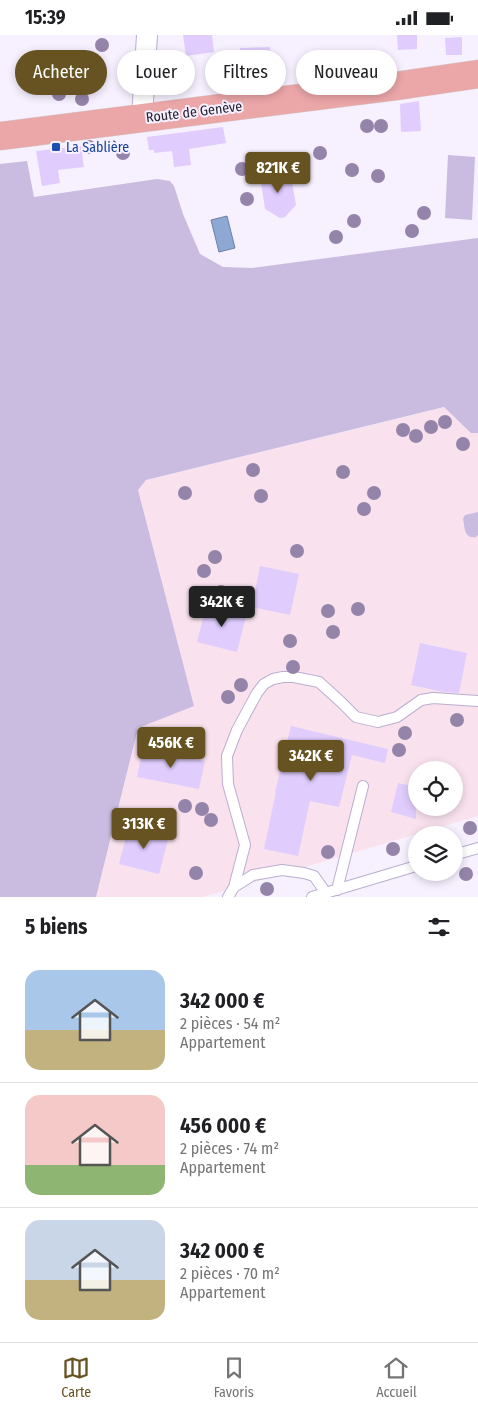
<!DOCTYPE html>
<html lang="fr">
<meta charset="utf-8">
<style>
body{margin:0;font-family:"Fira Sans Condensed",sans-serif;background:#f2f2f2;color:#202124;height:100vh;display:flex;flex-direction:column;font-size:19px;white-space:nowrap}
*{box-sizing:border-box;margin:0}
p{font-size:16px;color:#757577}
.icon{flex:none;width:28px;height:28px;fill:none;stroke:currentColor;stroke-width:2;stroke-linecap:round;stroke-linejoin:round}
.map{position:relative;height:862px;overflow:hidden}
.drawer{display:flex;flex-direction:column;background:#fff;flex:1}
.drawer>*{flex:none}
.banner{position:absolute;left:15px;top:15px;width:449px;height:45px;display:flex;gap:10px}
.buttons{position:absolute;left:408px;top:726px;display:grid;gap:10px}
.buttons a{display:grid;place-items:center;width:55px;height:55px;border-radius:50%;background:#fff;box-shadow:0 2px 8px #0003;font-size:25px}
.price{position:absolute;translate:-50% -42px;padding:0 11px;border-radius:5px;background:#665321;color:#fff;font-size:16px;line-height:32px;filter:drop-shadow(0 1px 2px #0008)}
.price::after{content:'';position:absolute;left:50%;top:30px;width:15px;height:11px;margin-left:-8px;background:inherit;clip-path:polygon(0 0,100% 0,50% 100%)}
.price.current{background:#222;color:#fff}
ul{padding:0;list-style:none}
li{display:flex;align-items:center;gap:15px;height:125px;padding:0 25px}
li+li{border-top:1px solid #e0e0e0}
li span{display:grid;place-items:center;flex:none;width:140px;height:100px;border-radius:15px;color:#555}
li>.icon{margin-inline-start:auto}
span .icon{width:60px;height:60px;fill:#fffc;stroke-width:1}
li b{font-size:21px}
h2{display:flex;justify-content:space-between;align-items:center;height:60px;padding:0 25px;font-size:21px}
.tag{padding:0 18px;border-radius:22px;background:#fff;box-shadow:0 2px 8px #0003;font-size:18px;line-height:45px}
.tag.current{background:#665321;color:#fff}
.status{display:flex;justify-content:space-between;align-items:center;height:35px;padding:0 25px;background:#fff;direction:ltr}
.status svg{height:14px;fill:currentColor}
.tab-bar{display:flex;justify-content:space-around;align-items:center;height:70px;border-top:1px solid #e0e0e0;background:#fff;font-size:14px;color:#757577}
.tab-bar a{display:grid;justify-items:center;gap:2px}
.tab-bar .current{color:#665321}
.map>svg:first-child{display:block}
.education{fill:#f9e2ee;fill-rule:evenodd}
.green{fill:#c9bce0}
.water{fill:#8da8d3;stroke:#6e80a2}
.building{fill:#e0cdfe}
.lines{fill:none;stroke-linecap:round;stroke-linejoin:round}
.lane-casing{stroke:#baaed0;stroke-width:12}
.street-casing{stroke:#baaed0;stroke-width:22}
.primary-casing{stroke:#d4d3d5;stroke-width:29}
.lane{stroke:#fff;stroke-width:10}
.street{stroke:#fff;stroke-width:20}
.primary{stroke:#eba6a8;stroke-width:28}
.tree{fill:#9584aa}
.transit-dot{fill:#1a4fb4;stroke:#f6f0ff;stroke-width:2}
.labels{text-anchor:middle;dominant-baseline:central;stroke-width:4;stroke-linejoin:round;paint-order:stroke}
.street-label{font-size:14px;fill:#26212e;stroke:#f6f0ff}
.transit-label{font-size:14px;fill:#164399;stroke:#f6f0ff;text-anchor:start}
</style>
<div class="status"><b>15:39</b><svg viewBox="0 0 49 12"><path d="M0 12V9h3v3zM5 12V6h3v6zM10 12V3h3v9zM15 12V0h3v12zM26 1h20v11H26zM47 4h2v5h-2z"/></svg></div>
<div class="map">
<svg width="478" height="862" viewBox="0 0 478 862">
<rect width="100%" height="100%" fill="#f6f0ff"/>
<path class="education" d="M445 372 471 398H478V781L203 862H96L138 693V455L146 445ZM416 735H454V772H416Z"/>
<path class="green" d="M448 120 475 122 472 185 445 183Z
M27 126 34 162 157 144 170 146 174 151 183 179 200 219 223 232 252 233 478 203V398H471L444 372 146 445 138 455 194 671 138 693 96 862H0V129Z
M478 477V500L476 502C464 504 465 493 463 484L465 480Z"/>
<path class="water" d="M227 181 235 213 219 217 211 185Z"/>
<path class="building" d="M183 0H212L214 17 186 21Z
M397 0H417V14L398 15Z
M462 2V20H446L445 3Z
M270 12 271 33 241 34 240 13Z
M384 19 386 33 335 39 333 25Z
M419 66 421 96 401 97 400 69Z
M223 92 226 108 189 114 191 130 174 132 172 116 154 118V115H149L147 102Z
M81 111 84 132 58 135 60 148 42 151 36 116Z
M290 136 296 170 285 182 280 183 265 174 260 141Z
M260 531 299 539 290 580 252 572Z
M207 568 247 578 237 617 197 607Z
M420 608 467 618 459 658 443 657 411 650Z
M291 691 388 714 385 728 352 720 339 772 310 766 298 821 264 814 276 757H275Z
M143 713 205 726 199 754 137 742Z
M398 748 416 752V784L391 777Z
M129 791 169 801 159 839 119 829Z"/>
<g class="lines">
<g class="lane-casing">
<path id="lane" d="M454 820 478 813
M234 852 253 840 282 835 304 838 314 841 326 858
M337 855 363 751
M228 862 234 852 245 810 228 749 227 721 237 695 257 658 264 649 273 644 283 642H294L319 647 341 667 356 682 378 687 397 682 421 665 433 663 478 666
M312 862 416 831"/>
</g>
<g class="street-casing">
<path id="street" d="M142 83 147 0"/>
</g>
<g class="primary-casing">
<path id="primary" d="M0 101 396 51 478 39"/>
</g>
<use href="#lane" class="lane"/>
<use href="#street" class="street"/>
<use href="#primary" class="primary"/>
</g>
<g class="tree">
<circle cx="102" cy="10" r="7"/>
<circle cx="59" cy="59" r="7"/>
<circle cx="82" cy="64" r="7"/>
<circle cx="367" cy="91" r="7"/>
<circle cx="381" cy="91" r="7"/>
<circle cx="89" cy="112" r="7"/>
<circle cx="123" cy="118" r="7"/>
<circle cx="320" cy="118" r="7"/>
<circle cx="242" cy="134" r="7"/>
<circle cx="352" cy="135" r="7"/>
<circle cx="378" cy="141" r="7"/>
<circle cx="247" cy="164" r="7"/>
<circle cx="424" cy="178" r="7"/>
<circle cx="354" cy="186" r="7"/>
<circle cx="412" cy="196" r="7"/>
<circle cx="336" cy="202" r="7"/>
<circle cx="445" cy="387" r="7"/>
<circle cx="431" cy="392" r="7"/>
<circle cx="403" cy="395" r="7"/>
<circle cx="416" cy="401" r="7"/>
<circle cx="463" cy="409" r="7"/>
<circle cx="253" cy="435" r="7"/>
<circle cx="343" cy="437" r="7"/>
<circle cx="185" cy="458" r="7"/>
<circle cx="374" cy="458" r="7"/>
<circle cx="261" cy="461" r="7"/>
<circle cx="364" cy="474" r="7"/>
<circle cx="297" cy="516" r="7"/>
<circle cx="215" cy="522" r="7"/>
<circle cx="204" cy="536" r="7"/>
<circle cx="221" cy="557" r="7"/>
<circle cx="358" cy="574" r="7"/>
<circle cx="328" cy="576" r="7"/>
<circle cx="333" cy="597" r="7"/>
<circle cx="290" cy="606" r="7"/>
<circle cx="293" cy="632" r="7"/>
<circle cx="241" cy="650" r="7"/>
<circle cx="228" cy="662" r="7"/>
<circle cx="457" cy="685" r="7"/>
<circle cx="405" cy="698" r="7"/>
<circle cx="399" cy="715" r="7"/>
<circle cx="185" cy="771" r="7"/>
<circle cx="202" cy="774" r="7"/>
<circle cx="211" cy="785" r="7"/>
<circle cx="470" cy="793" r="7"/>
<circle cx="393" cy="814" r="7"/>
<circle cx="328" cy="817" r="7"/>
<circle cx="196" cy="838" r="7"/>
<circle cx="466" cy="839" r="7"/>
<circle cx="267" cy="854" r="7"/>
</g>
<rect class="transit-dot" x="51" y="107" width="10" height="10" rx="2.5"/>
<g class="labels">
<g class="street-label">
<text transform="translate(194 77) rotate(-7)">Route de Genève</text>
</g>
<g class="transit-label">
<text x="66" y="112">La Sablière</text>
</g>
</g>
</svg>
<div class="buttons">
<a><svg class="icon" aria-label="locate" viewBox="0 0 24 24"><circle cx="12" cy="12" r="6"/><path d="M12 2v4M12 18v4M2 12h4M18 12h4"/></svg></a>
<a><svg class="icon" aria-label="layers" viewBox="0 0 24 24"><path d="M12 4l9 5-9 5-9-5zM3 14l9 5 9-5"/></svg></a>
</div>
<b class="price" style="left:278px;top:159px">821K €</b>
<b class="price current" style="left:222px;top:593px">342K €</b>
<b class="price" style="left:171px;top:734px">456K €</b>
<b class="price" style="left:311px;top:747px">342K €</b>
<b class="price" style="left:144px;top:815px">313K €</b>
<div class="banner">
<a class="tag current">Acheter</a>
<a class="tag">Louer</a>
<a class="tag">Filtres</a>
<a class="tag">Nouveau</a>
</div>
</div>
<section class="drawer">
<h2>5 biens<svg class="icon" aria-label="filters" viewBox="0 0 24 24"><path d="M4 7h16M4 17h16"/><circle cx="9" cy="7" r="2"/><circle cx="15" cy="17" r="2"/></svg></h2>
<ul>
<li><span style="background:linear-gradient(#a9c7e8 60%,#c2b280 0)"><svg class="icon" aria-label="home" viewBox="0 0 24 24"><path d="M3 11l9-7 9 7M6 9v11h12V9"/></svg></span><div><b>342 000 €</b><p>2 pièces · 54 m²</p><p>Appartement</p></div></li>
<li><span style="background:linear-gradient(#f6c9c9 70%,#8fb573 0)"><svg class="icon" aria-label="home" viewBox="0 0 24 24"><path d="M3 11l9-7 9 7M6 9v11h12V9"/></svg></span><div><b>456 000 €</b><p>2 pièces · 74 m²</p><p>Appartement</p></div></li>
<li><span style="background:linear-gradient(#c9d6e8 60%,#c2b280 0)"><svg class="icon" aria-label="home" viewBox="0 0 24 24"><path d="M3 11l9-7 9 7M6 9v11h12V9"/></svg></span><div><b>342 000 €</b><p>2 pièces · 70 m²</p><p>Appartement</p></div></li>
</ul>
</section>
<nav class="tab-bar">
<a class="current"><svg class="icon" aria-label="map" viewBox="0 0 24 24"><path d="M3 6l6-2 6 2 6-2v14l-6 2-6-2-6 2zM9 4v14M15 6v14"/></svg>Carte</a>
<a><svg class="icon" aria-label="saved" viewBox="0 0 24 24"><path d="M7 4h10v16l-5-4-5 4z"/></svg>Favoris</a>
<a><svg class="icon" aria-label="home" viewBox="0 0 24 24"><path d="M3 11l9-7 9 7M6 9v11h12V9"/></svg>Accueil</a>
</nav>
